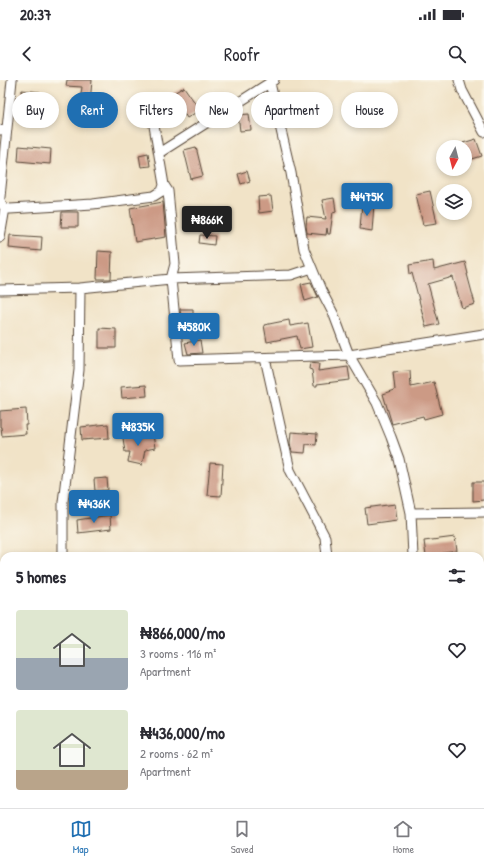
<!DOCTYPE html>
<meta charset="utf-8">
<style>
body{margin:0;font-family:"Patrick Hand",sans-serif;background:#f2f2f3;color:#2b2b33;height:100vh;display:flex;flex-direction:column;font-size:15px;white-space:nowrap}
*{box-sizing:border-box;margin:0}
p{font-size:13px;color:#7c7c81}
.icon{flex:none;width:22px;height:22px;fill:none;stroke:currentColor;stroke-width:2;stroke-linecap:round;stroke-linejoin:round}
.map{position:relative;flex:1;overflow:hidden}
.side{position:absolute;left:0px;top:472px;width:484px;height:256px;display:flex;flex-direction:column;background:#fff;border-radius:12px 12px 0 0;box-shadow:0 2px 6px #0003}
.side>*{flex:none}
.banner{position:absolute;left:12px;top:12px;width:460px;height:36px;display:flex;gap:8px}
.needle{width:26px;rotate:187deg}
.fabs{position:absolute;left:436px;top:60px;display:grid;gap:8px}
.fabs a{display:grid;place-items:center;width:36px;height:36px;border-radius:50%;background:#fff;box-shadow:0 2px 6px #0003;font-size:20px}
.price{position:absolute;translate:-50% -34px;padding:0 9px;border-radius:4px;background:#1f6fb2;color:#fff;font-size:13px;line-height:26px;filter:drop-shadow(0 1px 2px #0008)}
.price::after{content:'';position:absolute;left:50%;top:24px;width:12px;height:9px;margin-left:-6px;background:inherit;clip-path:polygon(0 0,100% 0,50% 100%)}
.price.selected{background:#222;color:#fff}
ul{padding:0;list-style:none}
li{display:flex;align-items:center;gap:12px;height:100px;padding:0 16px}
li span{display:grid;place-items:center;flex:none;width:112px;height:80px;border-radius:4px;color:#555}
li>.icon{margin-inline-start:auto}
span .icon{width:48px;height:48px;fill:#fffc;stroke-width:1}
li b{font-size:17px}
h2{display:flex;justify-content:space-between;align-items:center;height:48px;padding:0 16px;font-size:17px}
.chip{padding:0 14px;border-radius:18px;background:#fff;box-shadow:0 2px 6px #0003;font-size:14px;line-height:36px}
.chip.selected{background:#1f6fb2;color:#fff}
.status{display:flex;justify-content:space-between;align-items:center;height:28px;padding:0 20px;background:#fff;direction:ltr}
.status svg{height:11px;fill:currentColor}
header{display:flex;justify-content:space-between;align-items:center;height:52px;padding:0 16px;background:#fff;font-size:18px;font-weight:600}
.tab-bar{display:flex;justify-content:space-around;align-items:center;height:56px;border-top:1px solid #e1e1e2;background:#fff;font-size:11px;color:#7c7c81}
.tab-bar a{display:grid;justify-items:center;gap:2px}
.tab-bar .selected{color:#1f6fb2}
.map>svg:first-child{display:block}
.forest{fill:#80b672;stroke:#5e7048}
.building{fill:#cc9a85}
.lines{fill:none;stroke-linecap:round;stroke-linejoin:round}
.street-casing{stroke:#564637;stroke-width:11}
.street{stroke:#fff;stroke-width:9}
</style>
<div class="status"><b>20:37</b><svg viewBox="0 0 49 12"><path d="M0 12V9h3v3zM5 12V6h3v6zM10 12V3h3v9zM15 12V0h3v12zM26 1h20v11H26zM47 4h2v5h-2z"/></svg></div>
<header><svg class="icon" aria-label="back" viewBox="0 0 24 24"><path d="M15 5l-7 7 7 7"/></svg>Roofr<svg class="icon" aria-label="search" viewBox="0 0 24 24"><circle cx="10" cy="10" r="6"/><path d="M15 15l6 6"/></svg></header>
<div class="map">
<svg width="484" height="728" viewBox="0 0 484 728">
<rect width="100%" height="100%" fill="#fbf7ec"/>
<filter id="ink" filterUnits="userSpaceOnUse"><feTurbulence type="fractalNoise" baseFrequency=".025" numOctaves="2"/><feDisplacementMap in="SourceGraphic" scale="8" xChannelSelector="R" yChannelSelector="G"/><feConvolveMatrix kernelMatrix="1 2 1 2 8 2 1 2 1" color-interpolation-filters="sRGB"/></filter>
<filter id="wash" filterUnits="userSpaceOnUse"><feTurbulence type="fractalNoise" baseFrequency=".012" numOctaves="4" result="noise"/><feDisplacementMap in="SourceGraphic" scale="16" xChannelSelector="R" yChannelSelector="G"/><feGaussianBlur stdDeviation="0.9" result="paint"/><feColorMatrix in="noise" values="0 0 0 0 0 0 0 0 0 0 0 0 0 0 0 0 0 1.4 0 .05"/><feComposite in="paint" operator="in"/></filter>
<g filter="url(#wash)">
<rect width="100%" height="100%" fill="#f1e3c7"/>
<path class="forest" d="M4 547V724H6L5 728H0V548Z"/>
<g id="blocks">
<path class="building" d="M67 0H92L90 23 80 22 82 7 66 6Z
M184 7 200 30 187 38 172 14Z
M22 10 40 12 38 31 20 30Z
M249 34 251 50 240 51 238 35Z
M476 59 482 76 469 80 463 63Z
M19 66 51 69 50 84 18 81Z
M196 67 203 96 191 99 184 70Z
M148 73 150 86 141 87 139 75Z
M247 91 250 101 241 104 238 94Z
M430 111 437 143 423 145 416 114Z
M271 116 273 131 259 133 258 117Z
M334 118 336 131 333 132 330 154H328L327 148 326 155 307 153 306 146 307 137 326 139 322 120Z
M163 122 166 157 135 162 130 128Z
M362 123 374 124 372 151 360 149Z
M62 132H78V147H61Z
M10 155 42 157 41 171 9 168Z
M200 155 215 156 214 165 199 163Z
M98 171 112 172 111 199H97Z
M433 181 434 190 465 182 468 194H467L475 224 462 228 453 197 428 204 439 244 426 247 412 193 410 194 409 185Z
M311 202 318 217 305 221 301 204Z
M180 229H193V240H181Z
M289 240 290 246 308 243 312 267 300 269 297 256 267 262 264 245Z
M99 248 116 249V268H99Z
M200 260 202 273 188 274 185 263Z
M310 283 319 284 318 291 348 287 350 300 317 304V306H314L312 290 309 289Z
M410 291 411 307 434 302 442 334 424 339 423 336 392 344 383 314 395 310 393 292Z
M146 305 147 316 122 318 121 307Z
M26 329 27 345H25L26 354 2 356 1 347H0V331Z
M108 344 109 358 82 360 81 347Z
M291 352 317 354 316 365 306 364 305 373 292 372 290 363Z
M153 354 155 368 145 370 142 385 128 382 130 372H125L123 358Z
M210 383 223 384 221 416 207 415Z
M107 398 108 410 95 411 94 399Z
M473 402H484V420L473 421Z
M395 424 397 440 367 444 365 428Z
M110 435 111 449 78 453 77 440Z
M455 457 457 471 426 476 424 461Z"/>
</g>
</g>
<g filter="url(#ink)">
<use href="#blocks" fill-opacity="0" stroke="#564637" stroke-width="1"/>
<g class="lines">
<g class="street-casing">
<path id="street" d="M459 0 462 10 484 52
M270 3 291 93 304 169 321 210 334 235 349 275 377 323 391 357 399 379 411 433 413 476
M0 50 7 48 12 0
M159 73 274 0
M164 105 168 111 175 184 171 199 179 280 349 275 484 254
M0 117 7 48
M0 120C2 126 4 128 10 129L93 124 154 116 162 111 164 105 151 28 148 26
M0 157 5 128
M0 210 80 208 171 199 291 195 312 188
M265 278 290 390 325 457 327 476
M411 433 484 432
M63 476V422L79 290 80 208
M480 521H484
M0 562 4 561
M480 629H484
M480 714 484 715
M73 728V724
M391 728V724"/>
</g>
<use href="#street" class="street"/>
</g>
</g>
</svg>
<div class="fabs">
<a><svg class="needle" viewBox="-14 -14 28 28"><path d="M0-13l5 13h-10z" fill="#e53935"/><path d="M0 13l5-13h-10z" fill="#7c7c81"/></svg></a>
<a><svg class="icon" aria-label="layers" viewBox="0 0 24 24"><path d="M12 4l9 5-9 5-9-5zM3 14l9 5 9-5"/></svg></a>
</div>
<b class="price" style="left:367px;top:137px">₦475K</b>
<b class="price selected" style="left:207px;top:160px">₦866K</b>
<b class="price" style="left:194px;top:267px">₦580K</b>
<b class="price" style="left:138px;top:367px">₦835K</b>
<b class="price" style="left:94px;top:444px">₦436K</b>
<div class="banner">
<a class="chip">Buy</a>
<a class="chip selected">Rent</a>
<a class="chip">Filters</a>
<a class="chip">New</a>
<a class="chip">Apartment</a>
<a class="chip">House</a>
</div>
<section class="side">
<h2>5 homes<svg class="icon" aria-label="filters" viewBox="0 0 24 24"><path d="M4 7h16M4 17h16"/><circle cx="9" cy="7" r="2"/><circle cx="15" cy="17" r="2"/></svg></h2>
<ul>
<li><span style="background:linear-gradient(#dfe7d0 60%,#9aa5b1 0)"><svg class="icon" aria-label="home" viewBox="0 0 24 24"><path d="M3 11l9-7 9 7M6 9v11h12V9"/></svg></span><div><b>₦866,000/mo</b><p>3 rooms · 116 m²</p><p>Apartment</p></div><svg class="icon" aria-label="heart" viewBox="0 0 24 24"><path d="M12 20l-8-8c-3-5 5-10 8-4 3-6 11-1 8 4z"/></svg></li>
<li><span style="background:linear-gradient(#dfe7d0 75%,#b9a48a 0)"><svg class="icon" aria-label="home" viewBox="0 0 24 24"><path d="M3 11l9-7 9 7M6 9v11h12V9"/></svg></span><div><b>₦436,000/mo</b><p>2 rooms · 62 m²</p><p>Apartment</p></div><svg class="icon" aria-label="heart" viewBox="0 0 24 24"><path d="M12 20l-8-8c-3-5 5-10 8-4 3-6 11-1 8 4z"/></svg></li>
</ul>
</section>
</div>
<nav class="tab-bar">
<a class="selected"><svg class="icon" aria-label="map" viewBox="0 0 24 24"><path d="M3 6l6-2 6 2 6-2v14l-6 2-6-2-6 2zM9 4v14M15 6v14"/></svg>Map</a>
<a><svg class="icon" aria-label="saved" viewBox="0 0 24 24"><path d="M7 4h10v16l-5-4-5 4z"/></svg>Saved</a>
<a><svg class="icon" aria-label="home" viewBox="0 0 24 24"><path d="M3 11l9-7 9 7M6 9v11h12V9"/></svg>Home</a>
</nav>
